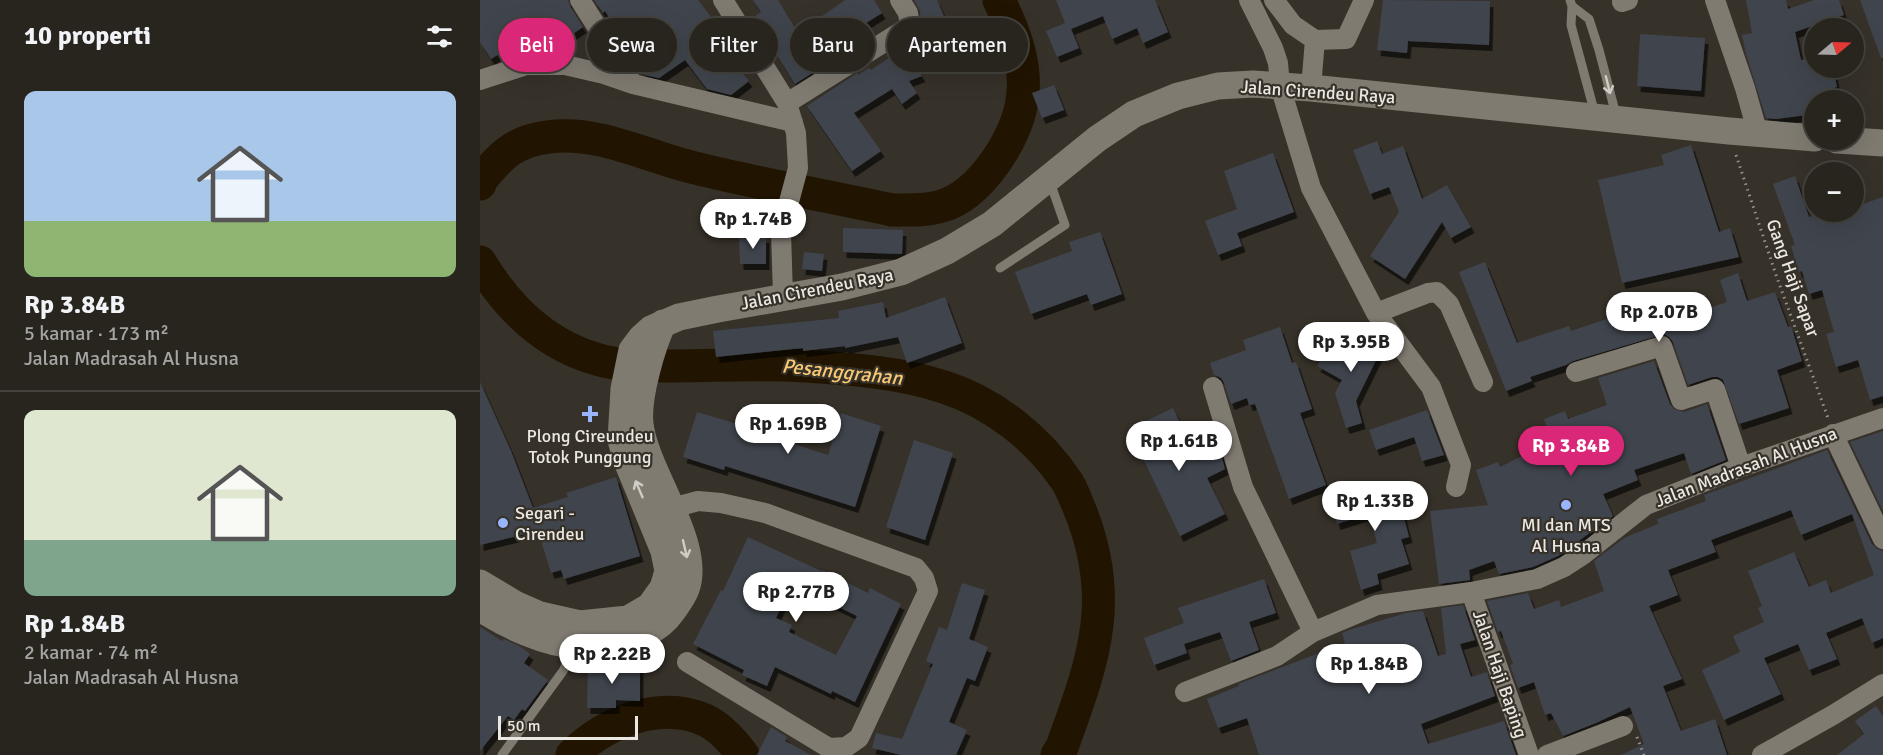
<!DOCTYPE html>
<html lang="id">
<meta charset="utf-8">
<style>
body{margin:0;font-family:Signika,sans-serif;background:#34312c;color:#f1f3f6;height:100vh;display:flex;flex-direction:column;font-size:22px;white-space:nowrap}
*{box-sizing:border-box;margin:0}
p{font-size:20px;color:#a5a5a4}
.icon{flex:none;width:33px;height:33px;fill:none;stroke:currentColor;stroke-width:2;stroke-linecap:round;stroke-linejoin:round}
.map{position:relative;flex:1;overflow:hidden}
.side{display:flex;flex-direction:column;background:#28251f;width:480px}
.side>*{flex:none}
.top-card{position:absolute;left:18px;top:18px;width:570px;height:54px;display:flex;gap:12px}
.needle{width:39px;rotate:71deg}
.tools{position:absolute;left:1324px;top:18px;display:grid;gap:12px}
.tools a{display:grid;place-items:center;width:60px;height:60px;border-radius:50%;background:#28251f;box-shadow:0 6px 24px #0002,0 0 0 2px #44423d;font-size:30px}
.scale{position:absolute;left:18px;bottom:15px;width:140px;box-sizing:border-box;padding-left:6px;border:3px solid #ebe8e2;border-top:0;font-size:16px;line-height:21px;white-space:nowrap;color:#ebe8e2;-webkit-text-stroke:4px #363129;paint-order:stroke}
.price{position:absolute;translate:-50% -51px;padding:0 14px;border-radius:21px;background:#fff;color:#222;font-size:20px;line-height:39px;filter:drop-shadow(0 2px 3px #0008)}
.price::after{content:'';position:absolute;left:50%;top:36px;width:18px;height:14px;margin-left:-9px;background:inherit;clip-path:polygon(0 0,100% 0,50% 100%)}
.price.current{background:#db2777;color:#fff}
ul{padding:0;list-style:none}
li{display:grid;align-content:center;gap:12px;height:318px;padding:0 24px}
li+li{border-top:2px solid #44423d}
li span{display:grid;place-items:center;height:186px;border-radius:12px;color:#555}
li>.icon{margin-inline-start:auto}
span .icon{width:108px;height:108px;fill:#fffc;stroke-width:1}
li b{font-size:26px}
h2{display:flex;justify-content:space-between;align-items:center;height:72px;padding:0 24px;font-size:26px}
.pill{padding:0 21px;border-radius:27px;background:#28251f;box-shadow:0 6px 24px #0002,0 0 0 2px #44423d;font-size:21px;line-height:54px}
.pill.current{background:#db2777;color:#fff}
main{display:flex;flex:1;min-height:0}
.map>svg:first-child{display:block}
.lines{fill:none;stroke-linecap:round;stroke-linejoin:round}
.river{stroke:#211400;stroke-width:33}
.building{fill:#40444d;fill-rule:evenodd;filter:url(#shadow)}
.path{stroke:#98948d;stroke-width:3;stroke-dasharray:1.5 4.5;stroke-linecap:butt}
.lane{stroke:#807b71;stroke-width:9}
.street{stroke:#807b71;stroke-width:20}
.secondary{stroke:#807b71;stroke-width:27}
.oneway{stroke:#d0cdc6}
.poi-dot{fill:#98b5fd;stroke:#363129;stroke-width:2}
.labels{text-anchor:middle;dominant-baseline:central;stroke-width:4.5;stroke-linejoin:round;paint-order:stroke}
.street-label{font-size:18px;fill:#ebe8e2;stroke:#363129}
.poi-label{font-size:18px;fill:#ebe8e2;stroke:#363129}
.water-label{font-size:20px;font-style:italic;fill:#f9c974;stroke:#363129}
</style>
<main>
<section class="side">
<h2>10 properti<svg class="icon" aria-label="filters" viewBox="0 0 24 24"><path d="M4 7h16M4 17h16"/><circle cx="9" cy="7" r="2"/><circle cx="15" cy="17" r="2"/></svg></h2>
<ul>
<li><span style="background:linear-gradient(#a9c7e8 70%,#8fb573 0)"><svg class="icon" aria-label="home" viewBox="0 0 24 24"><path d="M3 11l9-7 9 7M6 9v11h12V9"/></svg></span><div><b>Rp 3.84B</b><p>5 kamar · 173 m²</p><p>Jalan Madrasah Al Husna</p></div></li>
<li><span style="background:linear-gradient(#dfe7d0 70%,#7fa58c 0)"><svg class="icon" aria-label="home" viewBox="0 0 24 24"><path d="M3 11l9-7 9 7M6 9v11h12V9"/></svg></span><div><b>Rp 1.84B</b><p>2 kamar · 74 m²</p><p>Jalan Madrasah Al Husna</p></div></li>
</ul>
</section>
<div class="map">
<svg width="1403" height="755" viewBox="0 0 1403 755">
<defs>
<filter id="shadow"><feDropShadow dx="3.5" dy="6" stdDeviation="0" flood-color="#0009"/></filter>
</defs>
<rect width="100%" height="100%" fill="#363129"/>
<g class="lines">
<path class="river" d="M0 184 1 180C21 155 35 141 68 137 120 130 167 157 215 168 280 184 347 196 412 210 429 210 446 211 462 206 500 195 537 138 542 101 548 65 534 31 519 0
M0 262C27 307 64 344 116 359 139 366 163 366 187 366 232 366 279 363 324 366 370 369 419 372 464 387 514 403 559 439 588 483 592 490 595 498 598 505 614 543 622 583 617 625 612 667 596 708 582 747L577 755
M92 755C126 722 179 700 225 720 240 727 254 743 263 755"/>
</g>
<path class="building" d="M0 0H88L90 6 103 27 65 53H60L48 36 11 59 0 42Z
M114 0H218L250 42 243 48 269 81 251 95 227 89 205 60 179 78 165 75 125 11 123 13Z
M273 0H298L318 33 365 0H394L402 13 356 42 364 53 315 84 290 44 286 47 269 20 281 12Z
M434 0H457L471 33 461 38 472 62 458 68 441 29 440 11Z
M576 0H675L688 32 663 43 657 28 632 39 623 16 591 29 599 48 577 57 566 31 585 23Z
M903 0 1010 1 1009 45 928 41 927 53 897 50Z
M1266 0H1306L1308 9 1334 0H1359L1364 15 1315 32 1321 60 1335 57V68H1353L1357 87 1354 88V100H1335V114L1296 119 1286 118 1266 54 1262 35 1272 33Z
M1380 0H1403V58H1401Z
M1160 34 1225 38 1221 91 1157 86Z
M424 48 442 76 429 81 437 93 422 104 412 89 374 113 401 151 372 171 327 106 377 73 378 75 389 68 391 70Z
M574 85 584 110 562 118 552 93Z
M897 141 902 154 923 146 942 199 967 185 991 227 971 238 962 222 925 279 890 256 919 212 909 187 890 194 873 150Z
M1211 145 1239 232 1250 228 1259 257 1142 283 1118 180 1184 165 1181 155Z
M793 153 814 212 757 233 762 246 738 255 725 221 757 209 744 171Z
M1315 176 1329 217 1347 212H1374V207L1403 197V396L1390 400 1378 360 1356 367 1346 334 1354 332 1342 290 1329 294 1322 271 1319 272 1311 246 1315 245 1293 184Z
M363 228 423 230 422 254 363 252Z
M620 232 642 294 611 305 607 294 551 314 535 272 592 251 589 242Z
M259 237H286V264H260Z
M324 252 344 254 342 271 322 269Z
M1005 262 1037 343 1089 326 1091 331 1150 311 1153 320 1203 304 1206 316 1247 302 1240 280 1258 273 1267 301 1295 292 1308 327 1311 326 1322 361 1297 370 1309 408 1259 424 1243 380 1238 377H1232L1208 385 1193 342 1189 337 1184 334 1093 361 1086 365 1050 377 1052 381 1026 391 979 272Z
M465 297 482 343 427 363 418 337 365 348V346L323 351V348L236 357 233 331 359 318 358 311 403 302 406 318Z
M800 327 812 363 816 362 832 409 820 413 846 485 809 499 775 404 769 405 767 398 751 404 744 383 741 378 734 375 730 363 766 350 763 340Z
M885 333 904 344 876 401 882 423 866 428 855 393 862 380 837 366 853 339 876 352Z
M1174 361 1190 404 1194 409 1204 412 1227 404 1246 460 1211 474 1204 453 1154 470 1158 480 1123 494 1133 516 1078 556 1053 567 1019 574 1014 561 989 570 990 580 959 584 950 511 1008 505 996 470 1018 462 1020 467 1054 450 1050 440 1069 433 1064 419 1085 411 1088 419 1127 405 1118 378Z
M0 382 31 451 53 508 88 497 86 493 136 477 160 556 84 579 81 570 71 573 58 531 0 545Z
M693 408 718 461 740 451 745 469 727 478 745 514 700 536 649 429Z
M947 410 964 455 942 461 934 437 896 450 889 430Z
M217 412 271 428 273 421 308 433 305 441 348 455 361 413 401 426 375 507 245 466 244 470 203 457Z
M1403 431V511L1370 442Z
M434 440 473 453 445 540 406 527Z
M1347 450 1392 544 1397 549 1403 551V638L1392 643 1382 618 1346 633 1357 659 1329 670 1318 644 1284 658 1301 694 1244 720 1222 670 1260 652 1253 636 1284 622 1278 608 1282 606 1268 571 1314 552 1329 587 1346 580 1351 593 1394 575 1372 514 1321 535 1311 510 1231 540 1236 552 1188 570 1198 595 1169 606 1202 679 1183 686 1201 731 1235 719 1247 755H1141L1164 744 1150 707 1116 723 1083 736 1071 713 1065 715 1054 682 1038 688 1030 665 1033 664 1021 631 1018 632 1007 601 1048 593 1054 609 1079 600 1081 607 1124 591 1114 561 1144 538 1178 524 1177 519 1226 501 1224 495Z
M906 482 917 515 923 514 929 537 921 539 929 564 897 574 899 584 881 590 870 551 897 543 889 514 857 524 850 500Z
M268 537 341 571 342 570 388 593 390 588 421 604 375 702 352 691 351 694 295 667 287 686 262 675 264 670 213 644 241 590 243 591ZM312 584 377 616 356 655 309 632 312 625 296 618Z
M784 579 796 613 769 622 779 650 751 661 740 632 704 644 707 653 674 665 664 638 704 623 698 608Z
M482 583 505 590 489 639 508 647 495 681 487 678 469 722 487 730 476 755H421L392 748 396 733 422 739 453 664 446 661 459 627 467 630Z
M983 605 995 640 980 644 991 677 1007 672 1015 696 941 724 948 744 1024 721 1036 755H779L767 718 738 728 727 699 759 686 758 684 865 643 862 633 869 630 926 613 943 611 958 656 966 654 961 608Z
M0 627 22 641 24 639 41 647 50 654 44 663 68 680 45 711 42 709 34 720 28 716 0 751Z
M108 665 160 666V701L136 700V708H107Z
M1396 706 1403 716V755H1357L1384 734 1375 721Z
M291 727 307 737 305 741 331 755H277Z"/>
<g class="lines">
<path class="path" d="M1256 155 1296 275 1348 418
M1157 737 1164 755"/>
<path class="lane" d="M1090 0 1092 6 1091 25 1115 114
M1092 6 1109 19 1119 50 1136 115
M520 268 585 225 570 182
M22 755 83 671 95 647"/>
<path class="street" d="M100 0 153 84
M243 0 307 103 316 133 318 168 301 232 303 296
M769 0 793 48 798 63 800 86 831 188 896 313 951 387 981 465 976 487
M794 0 813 25 835 40 831 88
M1235 0 1265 88 1278 134
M1142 2 1148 0
M835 40 866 39 884 0
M0 80 46 65H85L124 74 153 84 313 122
M307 103 430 26 428 13 420 0
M896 313 948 293 957 292 969 304 1003 382
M1096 372 1182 346 1201 400 1235 389 1261 467
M733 387 763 487 833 632
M1353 434 1403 539
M181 511 218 501 241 503 285 513 436 568 444 578 448 591 379 738 366 747 349 748 207 662
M991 592 1049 755
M705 692 797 656 833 632 897 605 991 592 1057 579 1084 567 1104 554 1166 505 1261 467 1403 418
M1067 755 1143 726
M1282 755 1353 715 1403 684"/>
<path class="secondary" d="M1357 140 1403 143
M0 583 35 604 60 615 100 624 148 619 170 606 183 588 188 571 184 551 147 461 141 440 144 389 152 350 161 338 171 329 199 317 238 309 362 287 421 272 467 251 512 224 617 139 654 114 698 96 738 86 773 84 831 88 1249 131 1335 138
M0 608C26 625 65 644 97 645 109 645 121 643 133 642 155 640 179 631 192 612 197 605 203 597 206 589 223 544 165 471 160 424 157 397 172 347 183 323"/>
</g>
<defs><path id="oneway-shaft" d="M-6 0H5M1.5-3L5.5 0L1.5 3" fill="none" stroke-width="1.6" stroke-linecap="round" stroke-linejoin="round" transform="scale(1.5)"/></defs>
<g class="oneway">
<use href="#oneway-shaft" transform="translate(1128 85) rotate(76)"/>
<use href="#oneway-shaft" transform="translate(159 489) rotate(-113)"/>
<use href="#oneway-shaft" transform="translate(205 549) rotate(77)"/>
</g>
<g class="poi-dot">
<path d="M107 405h6v6h6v6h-6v6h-6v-6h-6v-6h6z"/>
<circle cx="1086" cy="505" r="6"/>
<circle cx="23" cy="523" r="6"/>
</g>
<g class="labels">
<g class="street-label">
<text transform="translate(838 92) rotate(4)">Jalan Cirendeu Raya</text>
<text transform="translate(1313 278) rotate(70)">Gang Haji Sapar</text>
<text transform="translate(337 289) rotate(-11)">Jalan Cirendeu Raya</text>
<text transform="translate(1266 467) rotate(-21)">Jalan Madrasah Al Husna</text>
<text transform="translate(1020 674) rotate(71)">Jalan Haji Baping</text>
</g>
<g class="poi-label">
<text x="110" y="436">Plong Cireundeu<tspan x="110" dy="21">Totok Punggung</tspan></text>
<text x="35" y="513" text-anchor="start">Segari -<tspan x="35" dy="21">Cirendeu</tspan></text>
<text x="1086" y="525">MI dan MTS<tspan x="1086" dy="21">Al Husna</tspan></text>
</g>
<g class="water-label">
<text transform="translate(362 372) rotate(6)">Pesanggrahan</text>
</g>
</g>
</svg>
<div class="tools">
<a><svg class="needle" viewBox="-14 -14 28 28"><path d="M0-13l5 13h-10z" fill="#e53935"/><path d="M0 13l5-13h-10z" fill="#a5a5a4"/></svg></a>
<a>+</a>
<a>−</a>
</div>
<div class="scale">50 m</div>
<b class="price" style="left:273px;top:250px">Rp 1.74B</b>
<b class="price" style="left:1179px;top:343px">Rp 2.07B</b>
<b class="price" style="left:871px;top:373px">Rp 3.95B</b>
<b class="price" style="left:308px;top:455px">Rp 1.69B</b>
<b class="price" style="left:699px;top:472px">Rp 1.61B</b>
<b class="price current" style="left:1091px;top:477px">Rp 3.84B</b>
<b class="price" style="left:895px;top:532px">Rp 1.33B</b>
<b class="price" style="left:316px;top:623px">Rp 2.77B</b>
<b class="price" style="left:132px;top:685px">Rp 2.22B</b>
<b class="price" style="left:889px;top:695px">Rp 1.84B</b>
<div class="top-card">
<a class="pill current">Beli</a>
<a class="pill">Sewa</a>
<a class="pill">Filter</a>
<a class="pill">Baru</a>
<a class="pill">Apartemen</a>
</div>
</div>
</main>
